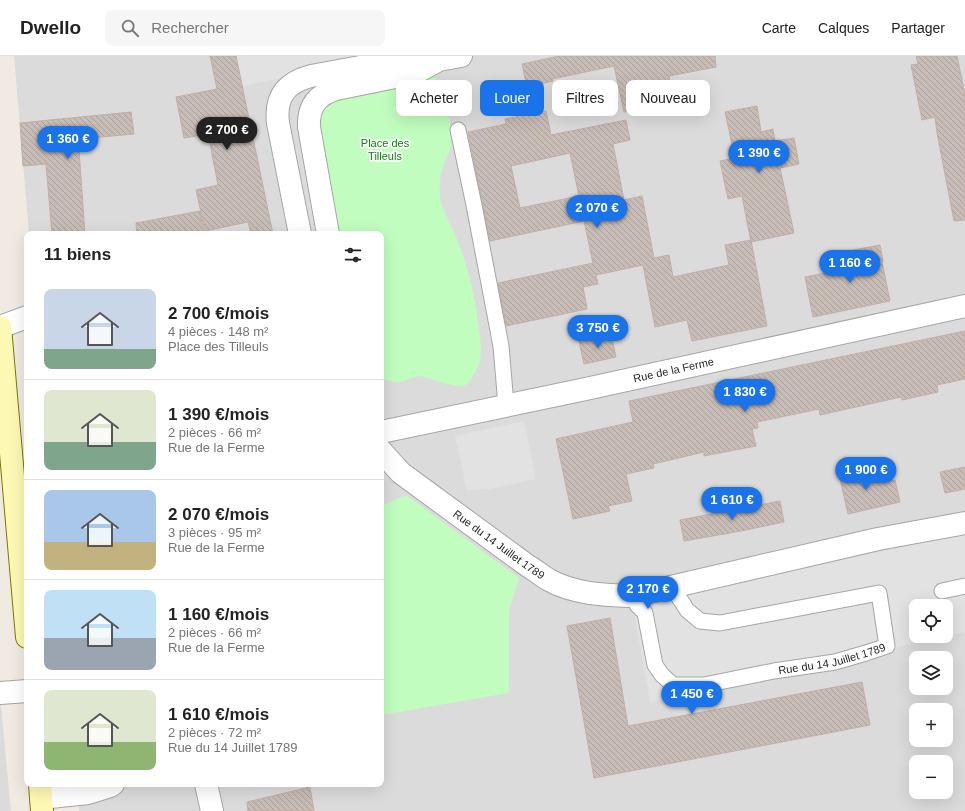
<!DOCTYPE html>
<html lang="fr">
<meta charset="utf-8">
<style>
body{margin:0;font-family:Helvetica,sans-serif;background:#f6f6f6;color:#222;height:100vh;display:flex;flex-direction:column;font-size:15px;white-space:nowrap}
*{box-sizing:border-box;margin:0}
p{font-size:13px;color:#767676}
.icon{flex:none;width:22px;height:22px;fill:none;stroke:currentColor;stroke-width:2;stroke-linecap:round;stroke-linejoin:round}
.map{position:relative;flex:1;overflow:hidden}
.panel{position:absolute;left:24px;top:175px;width:360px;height:556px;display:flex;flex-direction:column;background:#fff;border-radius:8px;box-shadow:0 4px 16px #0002}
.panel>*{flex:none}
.hud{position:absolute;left:396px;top:24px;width:380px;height:36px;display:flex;gap:8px}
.controls{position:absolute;left:909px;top:543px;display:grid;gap:8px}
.controls a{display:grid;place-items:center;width:44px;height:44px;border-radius:8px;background:#fff;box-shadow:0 4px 16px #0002;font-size:20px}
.price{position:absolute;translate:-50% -34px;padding:0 9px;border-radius:14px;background:#1a73e8;color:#fff;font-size:13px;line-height:26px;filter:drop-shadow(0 1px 2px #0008)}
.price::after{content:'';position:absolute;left:50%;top:24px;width:12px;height:9px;margin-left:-6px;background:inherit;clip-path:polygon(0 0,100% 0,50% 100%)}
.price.active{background:#222;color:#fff}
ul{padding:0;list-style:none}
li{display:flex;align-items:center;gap:12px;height:100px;padding:0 20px}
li+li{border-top:1px solid #e0e0e0}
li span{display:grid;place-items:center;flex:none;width:112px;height:80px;border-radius:8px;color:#555}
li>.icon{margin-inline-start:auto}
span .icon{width:48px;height:48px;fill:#fffc;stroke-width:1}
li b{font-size:17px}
h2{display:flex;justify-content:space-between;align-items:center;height:48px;padding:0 20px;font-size:17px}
.chip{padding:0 14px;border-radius:8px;background:#fff;box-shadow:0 4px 16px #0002;font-size:14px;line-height:36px}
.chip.active{background:#1a73e8;color:#fff}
header{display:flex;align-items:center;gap:24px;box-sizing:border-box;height:56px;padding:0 20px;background:#fff;border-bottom:1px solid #e0e0e0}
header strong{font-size:19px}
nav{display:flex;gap:22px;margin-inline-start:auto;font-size:14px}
.search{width:280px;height:36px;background:#f6f6f6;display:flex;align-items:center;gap:10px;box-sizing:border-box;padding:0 14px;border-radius:8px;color:#767676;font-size:15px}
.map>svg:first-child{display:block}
.residential{fill:#dcdbdb;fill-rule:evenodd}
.park{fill:#c0fdbe}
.parking{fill:#e2e2e2;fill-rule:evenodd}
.building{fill:url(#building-back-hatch);stroke:#c2aea5;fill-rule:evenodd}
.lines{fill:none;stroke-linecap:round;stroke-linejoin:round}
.lane-casing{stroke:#a5a5a5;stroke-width:17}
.street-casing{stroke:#a5a5a5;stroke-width:24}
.secondary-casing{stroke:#7a7900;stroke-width:24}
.lane{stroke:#fff;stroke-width:15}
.street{stroke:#fff;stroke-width:22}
.secondary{stroke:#fdf8b4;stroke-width:22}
.labels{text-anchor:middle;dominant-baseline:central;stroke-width:3.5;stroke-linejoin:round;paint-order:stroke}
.park-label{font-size:11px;fill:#098305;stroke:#fff}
.street-label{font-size:11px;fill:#1e1e1e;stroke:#fff}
</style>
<header>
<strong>Dwello</strong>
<div class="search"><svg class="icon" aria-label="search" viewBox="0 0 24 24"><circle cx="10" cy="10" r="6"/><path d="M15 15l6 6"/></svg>Rechercher</div>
<nav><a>Carte</a><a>Calques</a><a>Partager</a></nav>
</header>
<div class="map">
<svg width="965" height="755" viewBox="0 0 965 755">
<defs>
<pattern id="building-back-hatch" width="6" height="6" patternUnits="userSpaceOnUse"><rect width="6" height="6" fill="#c8bcb6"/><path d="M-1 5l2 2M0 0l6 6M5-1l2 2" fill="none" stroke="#aba19c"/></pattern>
</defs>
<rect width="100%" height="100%" fill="#f0eae3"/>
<path class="residential" d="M14 0H965V755H79L76 728H381V178H29ZM916 550H946V580H916ZM916 602H946V632H916ZM916 654H946V684H916ZM916 706H946V736H916Z
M0 635 2 660 11 755H0Z"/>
<path class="park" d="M426 20C432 21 437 23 441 28 447 36 453 81 451 91 450 96 447 100 445 105 440 117 438 133 441 146 442 153 447 160 449 166 455 177 459 188 463 199 471 223 476 248 479 273 480 280 481 288 481 295 481 304 478 313 473 320 471 323 468 328 465 329 457 333 431 323 421 320 414 320 413 322 406 324 397 328 389 325 381 322V178H339L317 71 321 52 328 45Z
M406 439 519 522 509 555V637L381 659V450Z"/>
<path class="parking" d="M236 0H392L243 30Z
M524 365 536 423 489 433 467 434 455 380Z
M965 477V576L650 646 633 550ZM916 550H946V580H916Z"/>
<path class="building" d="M210 0H236L273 178H251L248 166 205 175 196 134 218 129 208 78 184 82 176 41 217 33Z
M559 0H715L716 11 669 20 673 46 624 56 614 10 552 23 553 25 527 31 522 8Z
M916 0H957L965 38V164L954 165 937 77 935 61 922 64 911 9 918 8Z
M757 50 761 76 773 73 775 85 794 82 799 108 780 112 794 177 751 186 742 140 728 143 720 105 735 102 725 56Z
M546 55 551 79 626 64 630 84 613 88 624 144 642 140 654 202 669 199 673 221 729 209 725 189 751 184 767 270 692 285 687 264 655 271 643 209 596 219 598 228 583 231 587 253 506 270 498 227 593 207 584 165 490 185 468 76 506 68 505 63ZM570 97 579 140 520 152 511 110Z
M131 56 134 78 90 82 91 93 79 94 85 178H52L46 108 23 110 20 67Z
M200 155 204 178H137L136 167Z
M880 189 883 205 882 206 890 245 813 261 805 221 851 212 848 195Z
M965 275V323L937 329 938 336 902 344 901 341 820 359 819 353 757 366 758 372 752 373 756 390 704 400V396L653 408 654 412 626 418 632 445 608 450 610 455 573 463 556 383 633 366 629 345Z
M611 278 616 301 584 308 579 285Z
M861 409 864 429 895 424 900 446 848 458 838 414Z
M965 411V433L945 437 940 416Z
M780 445 784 466 741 475 684 485 680 464Z
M610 562 628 670 862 626 870 669 594 722 567 570Z
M310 731 314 755H248L247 746Z"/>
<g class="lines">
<g class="lane-casing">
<g id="lane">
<path d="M458 74 474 149 501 290 506 349"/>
<path d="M942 535 965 530"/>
<path id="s1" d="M636 539 637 549 645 557 655 609 662 619 673 629H704L774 615 835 606 866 597 887 590 879 537 720 567 700 565 687 554 678 540 677 529"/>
</g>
</g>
<g class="street-casing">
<g id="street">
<path d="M300 178 278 67C275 41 285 27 311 20L410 2 439 4"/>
<path d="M328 178 309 71C308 50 317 39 336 33L415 17 439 4 461 0"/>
<path d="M0 271 27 261"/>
<path id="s2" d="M381 376 581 334 965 250"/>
<path id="s3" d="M381 395 401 417 528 510C535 514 542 520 549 524 574 538 604 539 632 540L878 483 965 467"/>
<path d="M0 637 27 635"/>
<path d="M206 728 212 755"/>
<path d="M41 742 88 737 110 730 113 728"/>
</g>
</g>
<g class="secondary-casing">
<path id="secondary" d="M0 271 27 581
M40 728 42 755"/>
</g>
<use href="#lane" class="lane"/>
<use href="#street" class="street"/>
<use href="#secondary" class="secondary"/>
</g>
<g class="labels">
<g class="park-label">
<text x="385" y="87">Place des<tspan x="385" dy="13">Tilleuls</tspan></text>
</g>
<g class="street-label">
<text stroke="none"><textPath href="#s2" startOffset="299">Rue de la Ferme</textPath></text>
<text stroke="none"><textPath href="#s3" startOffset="151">Rue du 14 Juillet 1789</textPath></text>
<text stroke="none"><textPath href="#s1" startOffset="263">Rue du 14 Juillet 1789</textPath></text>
</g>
</g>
</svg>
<div class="controls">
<a><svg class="icon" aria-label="locate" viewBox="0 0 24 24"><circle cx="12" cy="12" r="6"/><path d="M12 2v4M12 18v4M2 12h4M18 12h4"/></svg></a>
<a><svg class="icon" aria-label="layers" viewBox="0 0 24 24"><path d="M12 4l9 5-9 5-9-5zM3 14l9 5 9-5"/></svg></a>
<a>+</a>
<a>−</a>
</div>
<b class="price active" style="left:227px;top:95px">2 700 €</b>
<b class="price" style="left:68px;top:104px">1 360 €</b>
<b class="price" style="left:759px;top:118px">1 390 €</b>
<b class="price" style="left:597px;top:173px">2 070 €</b>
<b class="price" style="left:850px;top:228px">1 160 €</b>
<b class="price" style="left:598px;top:293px">3 750 €</b>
<b class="price" style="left:745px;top:357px">1 830 €</b>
<b class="price" style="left:866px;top:435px">1 900 €</b>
<b class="price" style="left:732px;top:465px">1 610 €</b>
<b class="price" style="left:648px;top:554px">2 170 €</b>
<b class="price" style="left:692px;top:659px">1 450 €</b>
<div class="hud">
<a class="chip">Acheter</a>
<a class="chip active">Louer</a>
<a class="chip">Filtres</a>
<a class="chip">Nouveau</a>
</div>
<section class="panel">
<h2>11 biens<svg class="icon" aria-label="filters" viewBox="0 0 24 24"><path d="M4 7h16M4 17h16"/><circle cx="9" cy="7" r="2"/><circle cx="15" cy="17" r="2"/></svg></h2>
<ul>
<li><span style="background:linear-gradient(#c9d6e8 75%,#7fa58c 0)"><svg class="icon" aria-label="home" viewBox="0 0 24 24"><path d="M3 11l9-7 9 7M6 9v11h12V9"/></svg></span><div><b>2 700 €/mois</b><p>4 pièces · 148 m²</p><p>Place des Tilleuls</p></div></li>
<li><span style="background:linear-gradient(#dfe7d0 65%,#7fa58c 0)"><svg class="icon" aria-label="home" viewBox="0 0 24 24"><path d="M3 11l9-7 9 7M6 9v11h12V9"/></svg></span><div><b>1 390 €/mois</b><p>2 pièces · 66 m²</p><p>Rue de la Ferme</p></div></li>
<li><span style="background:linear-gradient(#a9c7e8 65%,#c2b280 0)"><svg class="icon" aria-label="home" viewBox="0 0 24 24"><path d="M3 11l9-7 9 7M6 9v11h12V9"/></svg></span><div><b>2 070 €/mois</b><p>3 pièces · 95 m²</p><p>Rue de la Ferme</p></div></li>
<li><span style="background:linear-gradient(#bfe0f5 60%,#9aa5b1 0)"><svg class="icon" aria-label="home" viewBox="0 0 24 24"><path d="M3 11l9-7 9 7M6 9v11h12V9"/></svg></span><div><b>1 160 €/mois</b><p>2 pièces · 66 m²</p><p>Rue de la Ferme</p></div></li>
<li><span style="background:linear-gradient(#dfe7d0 65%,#8fb573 0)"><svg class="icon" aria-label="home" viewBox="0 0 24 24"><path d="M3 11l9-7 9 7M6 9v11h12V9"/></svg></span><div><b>1 610 €/mois</b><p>2 pièces · 72 m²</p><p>Rue du 14 Juillet 1789</p></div></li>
</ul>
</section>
</div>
